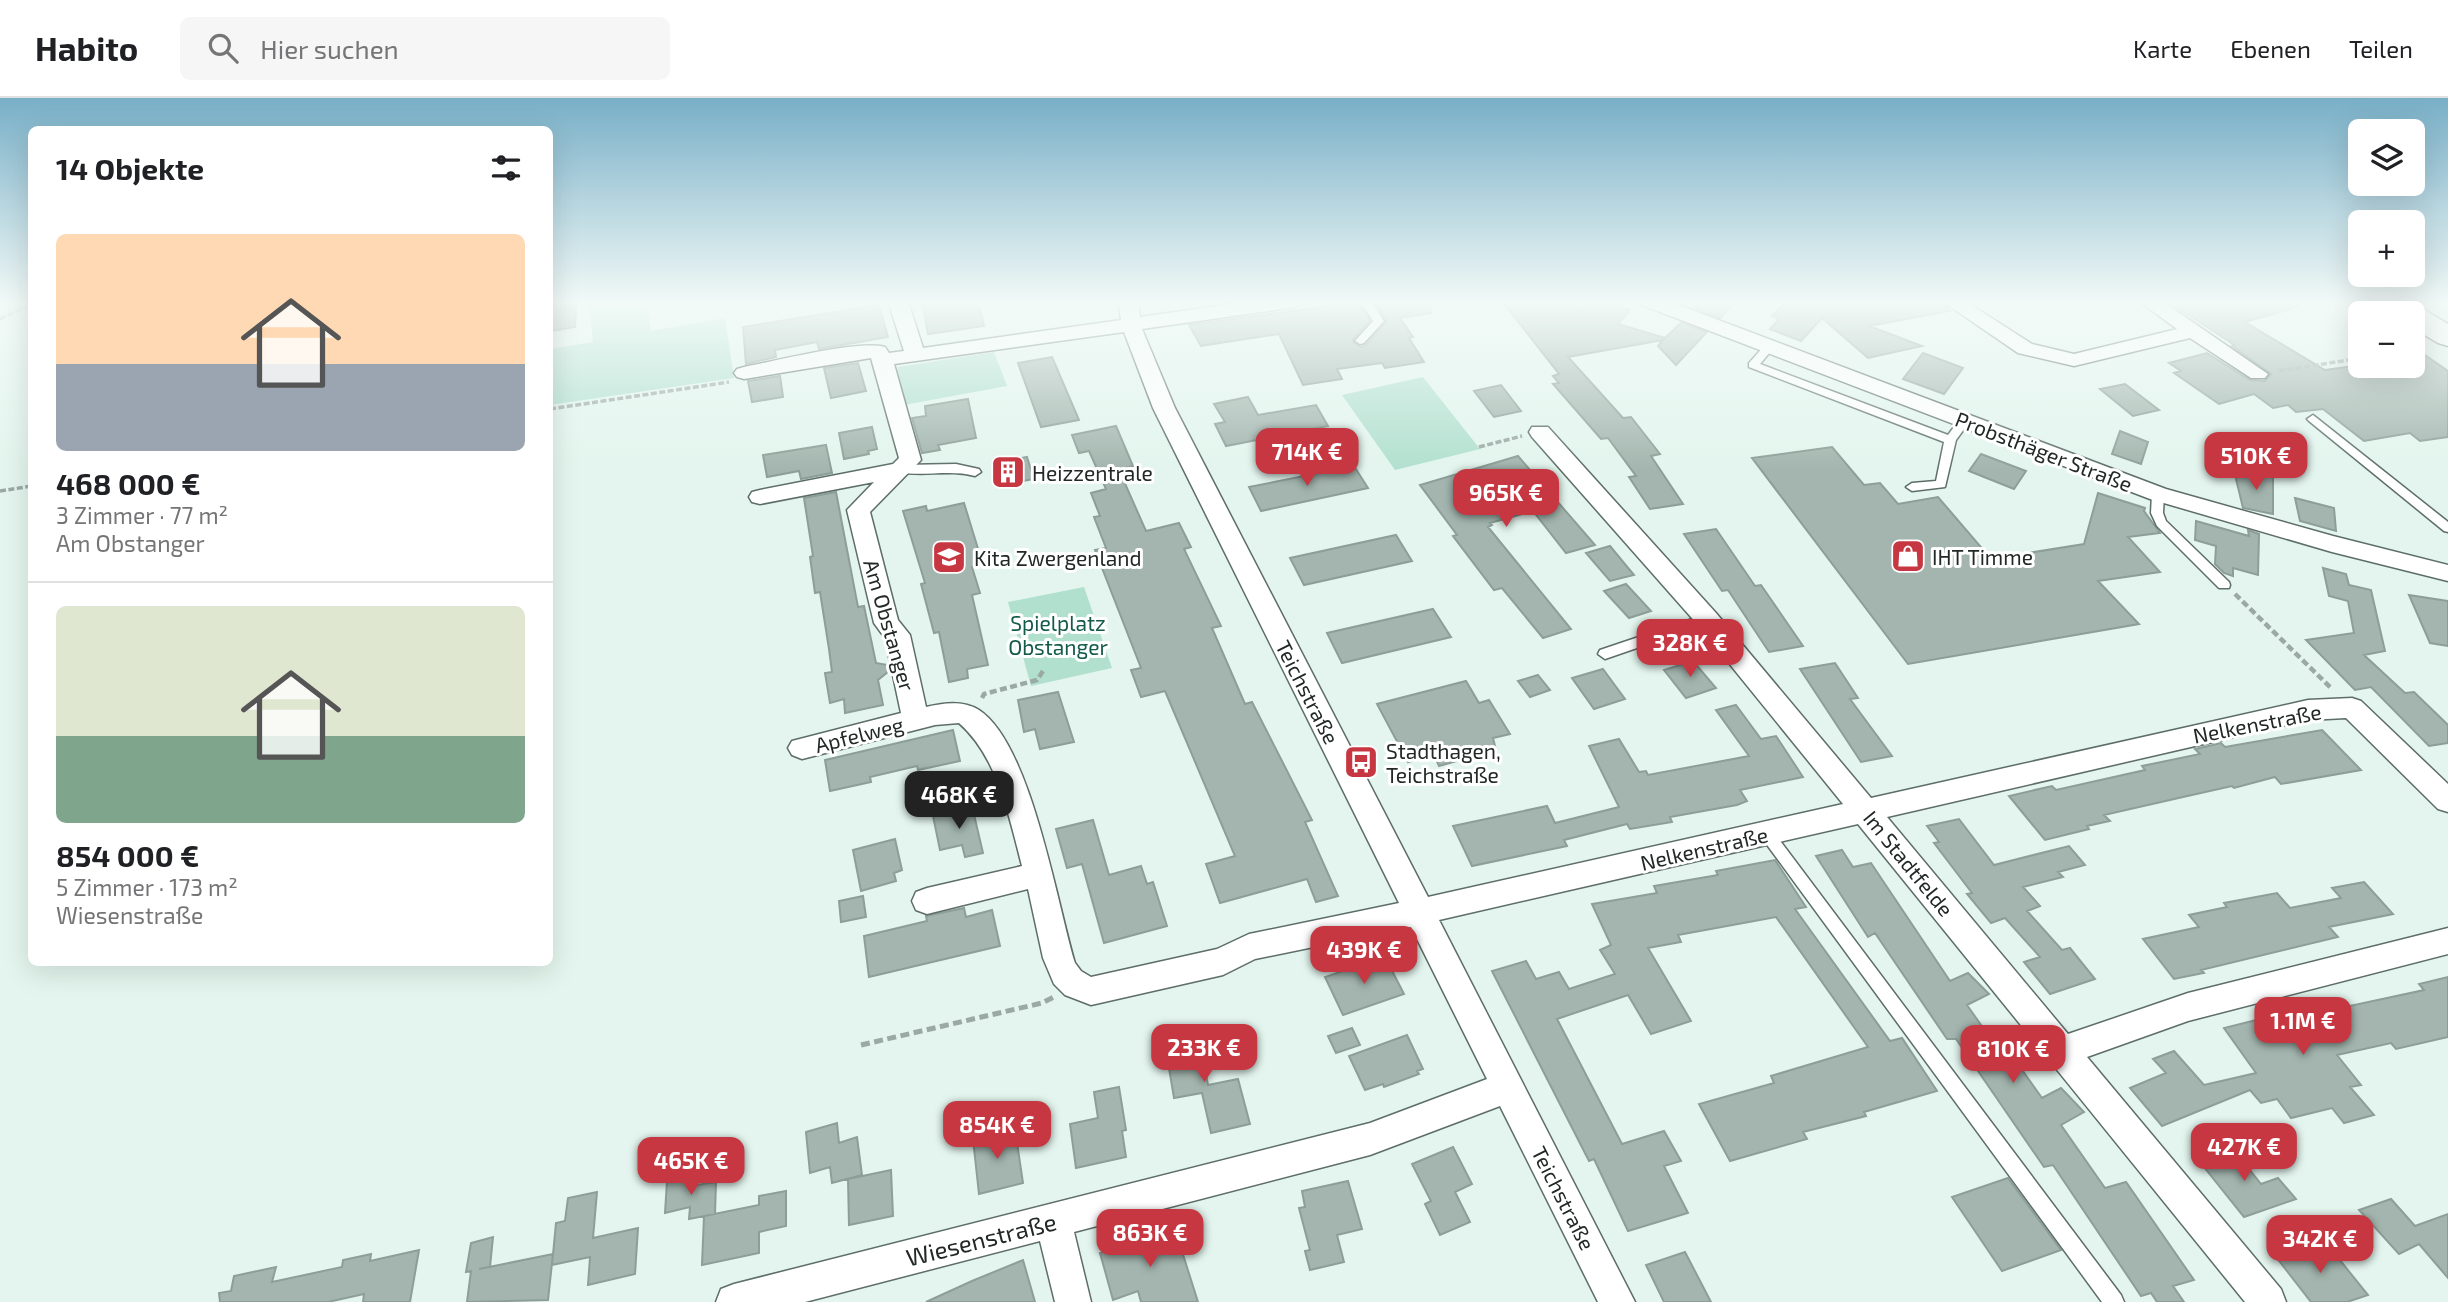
<!DOCTYPE html>
<html lang="de">
<meta charset="utf-8">
<style>
body{margin:0;font-family:"Exo 2",sans-serif;background:#f6f6f6;color:#202124;height:100vh;display:flex;flex-direction:column;font-size:26px;white-space:nowrap}
*{box-sizing:border-box;margin:0}
p{font-size:23px;color:#757577}
.icon{flex:none;width:38px;height:38px;fill:none;stroke:currentColor;stroke-width:2;stroke-linecap:round;stroke-linejoin:round}
.map{position:relative;flex:1;overflow:hidden}
.sheet{position:absolute;left:28px;top:28px;width:525px;height:840px;display:flex;flex-direction:column;background:#fff;border-radius:10px;box-shadow:0 7px 28px #0002}
.sheet>*{flex:none}
.controls{position:absolute;left:2348px;top:21px;display:grid;gap:14px}
.controls a{display:grid;place-items:center;width:77px;height:77px;border-radius:10px;background:#fff;box-shadow:0 7px 28px #0002;font-size:35px}
.price{position:absolute;translate:-50% -60px;padding:0 16px;border-radius:14px;background:#c73742;color:#fff;font-size:23px;line-height:46px;filter:drop-shadow(0 2px 4px #0008)}
.price::after{content:'';position:absolute;left:50%;top:42px;width:21px;height:16px;margin-left:-10px;background:inherit;clip-path:polygon(0 0,100% 0,50% 100%)}
.price.active{background:#222;color:#fff}
ul{padding:0;list-style:none}
li{display:grid;align-content:center;gap:14px;height:371px;padding:0 28px}
li+li{border-top:2px solid #e0e0e0}
li span{display:grid;place-items:center;height:217px;border-radius:10px;color:#555}
li>.icon{margin-inline-start:auto}
span .icon{width:126px;height:126px;fill:#fffc;stroke-width:1}
li b{font-size:30px}
h2{display:flex;justify-content:space-between;align-items:center;height:84px;padding:0 28px;font-size:30px}
header{display:flex;align-items:center;gap:42px;box-sizing:border-box;height:98px;padding:0 35px;background:#fff;border-bottom:2px solid #e0e0e0}
header strong{font-size:33px}
nav{display:flex;gap:38px;margin-inline-start:auto;font-size:24px}
.search{width:490px;height:63px;background:#f6f6f6;display:flex;align-items:center;gap:18px;box-sizing:border-box;padding:0 24px;border-radius:10px;color:#757577;font-size:26px}
.map>svg:first-child{display:block}
.green{fill:#b1e0cf}
.building{fill:#a3b5ae;stroke:#8d9e98;stroke-width:2}
.lines{fill:none;stroke-linecap:round;stroke-linejoin:round}
.lane-casing{stroke:#5d6d67;stroke-width:3}
.street-casing{stroke:#5d6d67;stroke-width:3}
.secondary-casing{stroke:#5d6d67;stroke-width:3}
.path-far2{stroke:#9ba9a4;stroke-width:3.5;stroke-dasharray:6 2.5;stroke-linecap:butt}
.path-far1{stroke:#9ba9a4;stroke-width:4.5;stroke-dasharray:7 3.5;stroke-linecap:butt}
.path{stroke:#9ba9a4;stroke-width:5;stroke-dasharray:9 4.5;stroke-linecap:butt}
.lane{fill:#fff;fill-rule:evenodd}
.street{fill:#fff;fill-rule:evenodd}
.secondary{fill:#fff;fill-rule:evenodd}
.labels{text-anchor:middle;dominant-baseline:central;stroke-width:6;stroke-linejoin:round;paint-order:stroke}
.street-label{font-size:21px;fill:#212826;stroke:#fff}
.poi-label{font-size:21px;fill:#212826;stroke:#fff;text-anchor:start}
.park-label{font-size:21px;fill:#135a48;stroke:#fff}
.near-street-label{font-size:24px;fill:#212826;stroke:#fff}
</style>
<header>
<strong>Habito</strong>
<div class="search"><svg class="icon" aria-label="search" viewBox="0 0 24 24"><circle cx="10" cy="10" r="6"/><path d="M15 15l6 6"/></svg>Hier suchen</div>
<nav><a>Karte</a><a>Ebenen</a><a>Teilen</a></nav>
</header>
<div class="map">
<svg width="2448" height="1204" viewBox="0 0 2448 1204">
<rect width="100%" height="100%" fill="#e3f5ee"/>
<path class="green" d="M589 203H646L651 233 725 220 734 280 550 307V251L593 244Z
M994 254 1007 288 904 307 895 275 898 269Z
M1423 279 1480 351 1395 372 1342 297Z
M1084 489 1112 570 1031 588 1008 504Z"/>
<path class="building" d="M922 203H978L984 228 928 236Z
M1374 203H1430L1431 215 1400 220 1413 239 1409 240 1424 264 1385 270 1382 265 1337 271 1342 281 1303 287 1279 236 1201 248 1189 227 1358 204 1370 223 1353 241 1354 245 1361 249 1366 247 1387 223Z
M1502 203H1555L1581 212 1588 203H1604L1630 212 1618 226 1665 240 1681 225 1707 234 1676 267 1658 248 1663 242 1568 259 1623 320 1631 319 1660 356 1651 358 1683 406 1650 411 1629 379 1636 378 1608 340 1601 341 1553 286 1559 285 1553 278 1559 276Z
M1701 203H1736L1720 220 1695 210Z
M1787 203H1939L1950 213 1869 228 1922 248 1868 260 1822 220 1801 243 1770 231 1779 221 1772 218Z
M2167 203H2297V209L2245 224 2325 272 2354 268H2413V249L2448 273V339L2420 343 2410 335 2364 343 2323 311 2296 314 2288 307 2273 310 2254 296 2219 306 2174 275 2181 273 2169 265 2207 255 2250 282 2265 283 2271 276 2232 248 2234 247 2230 244Z
M576 206 575 229 550 233V210Z
M879 207 888 239 819 251 817 244 775 252 776 259 746 266 743 229Z
M1923 255 1963 270 1944 296 1903 281Z
M1052 259 1079 322 1041 329 1018 265Z
M858 265 866 293 831 300 824 270Z
M780 278 783 299 752 304 748 283Z
M2125 286 2159 312 2133 318 2100 291Z
M1501 287 1521 313 1494 319 1474 293Z
M1248 299 1258 317 1316 307 1328 328 1226 348 1215 326 1225 324 1214 306Z
M968 301 976 340 938 347 940 352 922 355 912 320 926 318 925 308Z
M1116 328 1133 368 1119 372 1146 433 1179 425 1191 449 1184 451 1221 528 1212 530 1245 606 1252 604 1312 722 1305 724 1338 798 1316 804 1307 781 1220 805 1206 766 1235 758 1165 593 1141 599 1131 572 1141 570 1095 452 1106 450 1094 419 1100 418 1091 395 1106 391 1089 353 1079 355 1072 337Z
M872 329 877 351 868 353 869 356 844 361 839 335Z
M2120 333 2148 344 2141 366 2112 356Z
M826 347 832 375 801 381 799 373 767 379 763 357Z
M1832 349 1864 387 1880 385 1898 406 1938 399 1991 461 2084 446 2098 395 2145 410 2144 413 2160 435 2128 439 2160 474 2098 483 2139 526 1908 566 1752 360Z
M1981 356 2026 373 2014 391 1969 373Z
M1518 358 1595 447 1566 455 1533 413 1490 425 1492 427 1488 429 1571 531 1543 540 1502 490 1494 492 1453 438 1457 437 1420 387Z
M1027 359 1034 381 1001 387 995 365Z
M1354 368 1368 390 1261 413 1249 389Z
M2235 377H2273V416L2243 410Z
M836 394 858 509 864 508 876 565 888 567 889 573 878 582 883 607 845 615 844 601 830 605 825 575 832 574 829 551 820 494 815 495 810 459 813 458 804 400Z
M2295 400 2334 410 2336 433 2300 423Z
M964 405 983 467 972 469 980 495 972 497 988 567 967 571 968 580 949 584 939 534 934 535 921 486 925 485 903 413 926 408 927 413Z
M2196 423 2249 438 2248 432 2259 436 2258 477 2233 470V478L2224 475 2215 466 2216 448 2195 442Z
M1716 431 1755 488 1761 487 1803 548 1769 554 1728 492 1722 493 1684 436Z
M1396 437 1412 463 1304 487 1290 460Z
M1610 448 1624 465 1634 477 1610 483 1586 455Z
M2323 470 2346 476 2349 487 2371 492 2385 553 2364 557 2405 595 2414 594 2448 627V645L2429 648 2371 589 2355 592 2306 542 2354 535 2348 503 2329 498Z
M1626 486 1651 513 1629 520 1604 493Z
M2409 497 2448 503V548L2430 545Z
M1433 511 1451 539 1342 565 1327 535Z
M1693 563 1716 590 1686 600 1664 572Z
M1835 565 1858 600 1850 601 1892 658 1861 664 1800 571Z
M1603 571 1625 601 1594 611 1572 580Z
M1538 577 1550 592 1530 599 1518 583Z
M1466 583 1479 605 1489 602 1510 636 1493 640 1496 652 1439 668 1434 657 1408 664 1377 606Z
M1058 594 1074 644 1040 651 1035 631 1024 634 1018 602Z
M1736 607 1761 641 1776 638 1803 679 1740 692 1747 703 1737 707 1670 719 1672 724 1630 731 1627 726 1564 742 1567 748 1472 768 1453 728 1547 708 1555 725 1619 709 1589 648 1619 641 1639 674 1646 673 1648 677 1749 658 1716 612Z
M953 632 960 663 918 672 917 668 870 679 871 684 830 693 825 662Z
M2322 632 2361 672 2281 686 2275 679 2234 690 2232 688 2183 699 2104 717 2110 723 2087 728 2089 731 2045 742 2009 698 2052 688 2056 692 2145 672 2142 668 2200 656 2195 651 2221 645 2225 649Z
M972 708 983 755 965 759 962 747 940 752 933 718Z
M1959 721 1994 767 2069 748 2085 767 2058 774 2063 779 2023 789 2040 808 2027 813 2062 852 2070 850 2095 881 2050 896 2024 864 2040 859 2005 820 1991 825 1967 796 1972 795 1934 745 1939 744 1927 728Z
M1093 722 1109 777 1141 768 1147 786 1153 784 1167 828 1104 845 1082 766 1067 770 1056 731Z
M895 741 902 772 894 775 896 783 861 793 853 752Z
M1842 752 1853 769 1871 765 1950 883 1968 875 1989 896 1967 907 2007 964 2015 962 2042 1000 2061 990 2084 1014 2061 1027 2105 1090 2126 1084 2194 1182 2173 1188 2184 1204H2157L2151 1195 2141 1198 2053 1067 2044 1069 1956 941H1947L1875 835 1868 839 1816 758Z
M1775 762 1806 809 1795 811 1890 943 1902 940 1937 993 1864 1014 1866 1018 1803 1034 1807 1041 1730 1063 1699 1006 1774 985 1771 978 1868 949 1776 819 1678 837 1681 844 1648 850 1691 923 1651 936 1628 897 1557 921 1622 1046 1664 1033 1681 1063 1664 1068 1688 1115 1628 1133 1594 1061 1589 1063 1492 873 1526 863 1536 881 1559 874 1569 891 1615 876 1600 852 1611 847 1592 806 1657 795 1654 788 1718 777 1716 773Z
M2364 784 2393 816 2329 829 2338 839 2201 872 2204 875 2174 881 2143 841 2199 829 2189 817 2227 809 2224 805 2277 795 2290 810 2341 800 2332 790Z
M863 798 866 819 841 824 839 803Z
M964 810 966 819 992 812 1000 848 869 879 864 838 927 823 926 818Z
M1385 859 1404 896 1343 917 1325 879Z
M2448 879V939L2396 951 2391 945 2337 957 2361 987 2350 989 2374 1017 2344 1025 2332 1010 2291 1020 2277 1001 2261 1005 2250 992 2162 1028 2130 990 2166 975 2153 961 2174 953 2204 987 2256 975 2224 930 2316 907 2322 914 2424 892 2419 886Z
M1352 930 1360 947 1336 955 1328 938Z
M1198 934 1208 987 1238 981 1250 1026 1211 1035 1202 995 1174 1000 1164 940Z
M1407 937 1423 971 1417 973 1419 976 1384 989 1383 986 1365 992 1349 958Z
M1119 989 1126 1032 1122 1033 1126 1059 1076 1070 1070 1026 1098 1020 1094 994Z
M837 1025 839 1045 857 1039 862 1077 832 1085 830 1069 810 1075 806 1034Z
M1015 1031 1023 1085 979 1096 973 1041Z
M2231 1048 2261 1086 2278 1080 2296 1101 2244 1119 2196 1059Z
M1453 1049 1472 1086 1455 1094 1470 1124 1440 1137 1425 1106 1431 1103 1412 1066Z
M891 1072 893 1118 849 1127 848 1081Z
M691 1078V1088L716 1084 715 1116 689 1121 690 1109 665 1115 667 1083Z
M2008 1080 2061 1152 2002 1173 1952 1099Z
M1348 1083 1362 1131 1337 1137 1344 1164 1310 1172 1305 1153 1310 1152 1299 1110 1305 1109 1302 1093Z
M786 1093V1128L759 1134V1155L702 1167 704 1118 759 1107V1098Z
M597 1094 593 1140 638 1130 635 1176 588 1187 590 1159 552 1167 556 1125 565 1123 568 1100Z
M2391 1101 2415 1128 2448 1116V1180L2419 1146 2399 1156 2359 1112Z
M1174 1128 1198 1204H1141L1138 1193 1113 1202 1100 1155Z
M493 1139 490 1169 479 1171 553 1156 548 1202 467 1204 471 1173 466 1174 471 1145Z
M2311 1143 2324 1159 2335 1156 2368 1197 2347 1204H2311L2273 1155Z
M419 1152 410 1204H363L364 1196 328 1204H220L219 1195 231 1193 234 1178 276 1169 272 1184 342 1169 343 1162 371 1156 370 1163Z
M1685 1154 1711 1204H1664L1646 1167Z
M1023 1162 1035 1204H926L972 1183Z"/>
<g class="lines">
<g class="lane-casing">
<path id="lane" d="M1360 203H1371L1384 223 1364 245 1360 246 1355 243 1373 223Z
M1770 245 1775 248 1760 266 1948 337 1960 321H1968L1970 323 1956 342 1945 389 1912 393 1906 389 1912 385 1936 383 1944 344 1749 269V265L1766 246Z
M2313 317 2448 424V434L2444 433 2309 323 2307 321Z
M956 366 979 371 981 374 975 378C949 371 924 379 898 374L896 371 902 367Z
M2158 392 2164 396 2163 415 2166 423 2229 484 2230 487 2229 490H2219L2157 428 2151 415 2152 396Z
M1707 516 1714 521 1712 524 1605 561 1598 556 1600 552Z
M1767 730 1772 732 2121 1197 2124 1204H2102L1762 740 1759 736 1762 732Z"/>
</g>
<g class="street-casing">
<path id="street" d="M888 203H908L923 250 1121 222 1118 203H1138L1140 219 1252 203H1305L1296 209 1142 231 1175 310 1428 799 1843 706 1698 527 1532 339 1529 334 1532 329H1548L1716 515 1871 700 2308 602 2352 600 2361 603 2448 686V714L2438 711 2346 620 2308 622 1887 719 2068 936 2188 895 2448 830V856L2188 923 2087 959 2281 1191 2286 1204H2245L1858 726 1439 822 1635 1204H1598L1500 1008 1370 1057 1074 1134 1091 1204H1055L1040 1143 805 1204H716L721 1191 734 1186 1370 1025 1487 981 1411 829 1255 861 1223 877 1091 907 1065 897 1054 886 1043 860 1028 791 927 816 916 812 912 803 916 794 927 790 1022 768C1009 719 998 659 959 625L935 627 802 661 792 657 788 650 792 643 901 615 885 540 874 525 847 412 874 384 760 406 752 404 749 399 752 394 760 392 893 366 899 360 871 260 744 281 737 279 734 275 737 271 744 269C776 263 857 242 885 249L889 255 904 253ZM1124 234 1153 310 1399 805 1249 836 1217 851 1091 879 1081 873 1075 865C1057 806 1031 646 979 612 963 602 943 605 926 609L910 537 898 522 870 414 921 362 894 266Z
M1640 203H1668L2166 391 2333 438 2448 467V483L2332 454 2150 401 1642 207Z
M1942 203H1965L2032 246 2074 256 2177 231 2139 203H2162L2268 276 2265 280H2251L2190 240 2074 268 2018 255Z"/>
</g>
<g class="secondary-casing">
<path id="secondary" d="M2413 208 2423 211 2448 226V248L2438 245 2413 230V215H2400L2403 211Z"/>
</g>
<path class="path-far2" d="M0 221 32 206
M2413 252 2423 251
M2279 273 2361 260
M550 311 729 284
M1479 349 1522 338
M0 393 32 388"/>
<path class="path-far1" d="M2235 496 2331 590
M982 600 984 596 1037 582 1043 573"/>
<path class="path" d="M861 947 1042 905 1054 899"/>
<use href="#lane" class="lane"/>
<use href="#street" class="street"/>
<use href="#secondary" class="secondary"/>
</g>
<linearGradient id="sky" x2="0" y2="1"><stop stop-color="#78afc7"/><stop offset="0.55" stop-color="#f2faf7"/><stop offset="1" stop-color="#f2faf7" stop-opacity="0"/></linearGradient>
<rect width="2448" height="372" fill="url(#sky)"/>
<defs>
<g id="building-square" transform="scale(1.75)"><rect x="-9" y="-9" width="18" height="18" rx="4" fill="#c73742" stroke="#fff"/><path d="M-4-6H4V6H1V3H-1V6H-4ZM-2.5-4.3h1.7v1.8h-1.7ZM.8-4.3h1.7v1.8H.8ZM-2.5-1h1.7V.8h-1.7ZM.8-1h1.7V.8H.8Z" fill="#fff"/></g>
<g id="shop-square" transform="scale(1.75)"><rect x="-9" y="-9" width="18" height="18" rx="4" fill="#c73742" stroke="#fff"/><path d="M-5-2.5h2.3a2.7 3.5 0 0 1 5.4 0H5L5.5 6h-11ZM-1.5-2.5h3a1.5 2.3 0 0 0-3 0Z" fill="#fff"/></g>
<g id="school-square" transform="scale(1.75)"><rect x="-9" y="-9" width="18" height="18" rx="4" fill="#c73742" stroke="#fff"/><path d="M0-5L7-2L0 1L-7-2ZM-4 1L0 2.5L4 1V4Q0 6-4 4Z" fill="#fff"/></g>
<g id="bus-square" transform="scale(1.75)"><rect x="-9" y="-9" width="18" height="18" rx="4" fill="#c73742" stroke="#fff"/><path d="M-5-6H5V4H4V6H2V4H-2V6H-4V4H-5ZM-3.5-4V0h7V-4ZM-3.5 1.2v1.5H-2V1.2ZM2 1.2v1.5H3.5V1.2Z" fill="#fff"/></g>
</defs>
<g fill-rule="evenodd">
<use href="#building-square" x="1008" y="374"/>
<use href="#shop-square" x="1908" y="458"/>
<use href="#school-square" x="949" y="459"/>
<use href="#bus-square" x="1361" y="664"/>
</g>
<g class="labels">
<g class="street-label">
<text transform="translate(2044 353) rotate(21)">Probsthäger Straße</text>
<text transform="translate(890 527) rotate(74)">Am Obstanger</text>
<text transform="translate(1308 594) rotate(63)">Teichstraße</text>
<text transform="translate(2257 625) rotate(-11)">Nelkenstraße</text>
<text transform="translate(859 636) rotate(-14)">Apfelweg</text>
<text transform="translate(1704 750) rotate(-13)">Nelkenstraße</text>
<text transform="translate(1909 765) rotate(51)">Im Stadtfelde</text>
<text transform="translate(1564 1100) rotate(63)">Teichstraße</text>
</g>
<g class="poi-label">
<text x="1032" y="374">Heizzentrale</text>
<text x="1932" y="458">IHT Timme</text>
<text x="974" y="459">Kita Zwergenland</text>
<text x="1386" y="652">Stadthagen,<tspan x="1386" dy="24">Teichstraße</tspan></text>
</g>
<g class="park-label">
<text x="1058" y="524">Spielplatz<tspan x="1058" dy="24">Obstanger</tspan></text>
</g>
<g class="near-street-label">
<text transform="translate(981 1141) rotate(-14)">Wiesenstraße</text>
</g>
</g>
</svg>
<div class="controls">
<a><svg class="icon" aria-label="layers" viewBox="0 0 24 24"><path d="M12 4l9 5-9 5-9-5zM3 14l9 5 9-5"/></svg></a>
<a>+</a>
<a>−</a>
</div>
<b class="price" style="left:1307px;top:390px">714K €</b>
<b class="price" style="left:2256px;top:394px">510K €</b>
<b class="price" style="left:1506px;top:431px">965K €</b>
<b class="price" style="left:1690px;top:581px">328K €</b>
<b class="price active" style="left:959px;top:733px">468K €</b>
<b class="price" style="left:1364px;top:888px">439K €</b>
<b class="price" style="left:2303px;top:959px">1.1M €</b>
<b class="price" style="left:1204px;top:986px">233K €</b>
<b class="price" style="left:2013px;top:987px">810K €</b>
<b class="price" style="left:997px;top:1063px">854K €</b>
<b class="price" style="left:2244px;top:1085px">427K €</b>
<b class="price" style="left:691px;top:1099px">465K €</b>
<b class="price" style="left:1150px;top:1171px">863K €</b>
<b class="price" style="left:2320px;top:1177px">342K €</b>
<section class="sheet">
<h2>14 Objekte<svg class="icon" aria-label="filters" viewBox="0 0 24 24"><path d="M4 7h16M4 17h16"/><circle cx="9" cy="7" r="2"/><circle cx="15" cy="17" r="2"/></svg></h2>
<ul>
<li><span style="background:linear-gradient(#ffd9b3 60%,#9aa5b1 0)"><svg class="icon" aria-label="home" viewBox="0 0 24 24"><path d="M3 11l9-7 9 7M6 9v11h12V9"/></svg></span><div><b>468 000 €</b><p>3 Zimmer · 77 m²</p><p>Am Obstanger</p></div></li>
<li><span style="background:linear-gradient(#dfe7d0 60%,#7fa58c 0)"><svg class="icon" aria-label="home" viewBox="0 0 24 24"><path d="M3 11l9-7 9 7M6 9v11h12V9"/></svg></span><div><b>854 000 €</b><p>5 Zimmer · 173 m²</p><p>Wiesenstraße</p></div></li>
</ul>
</section>
</div>
